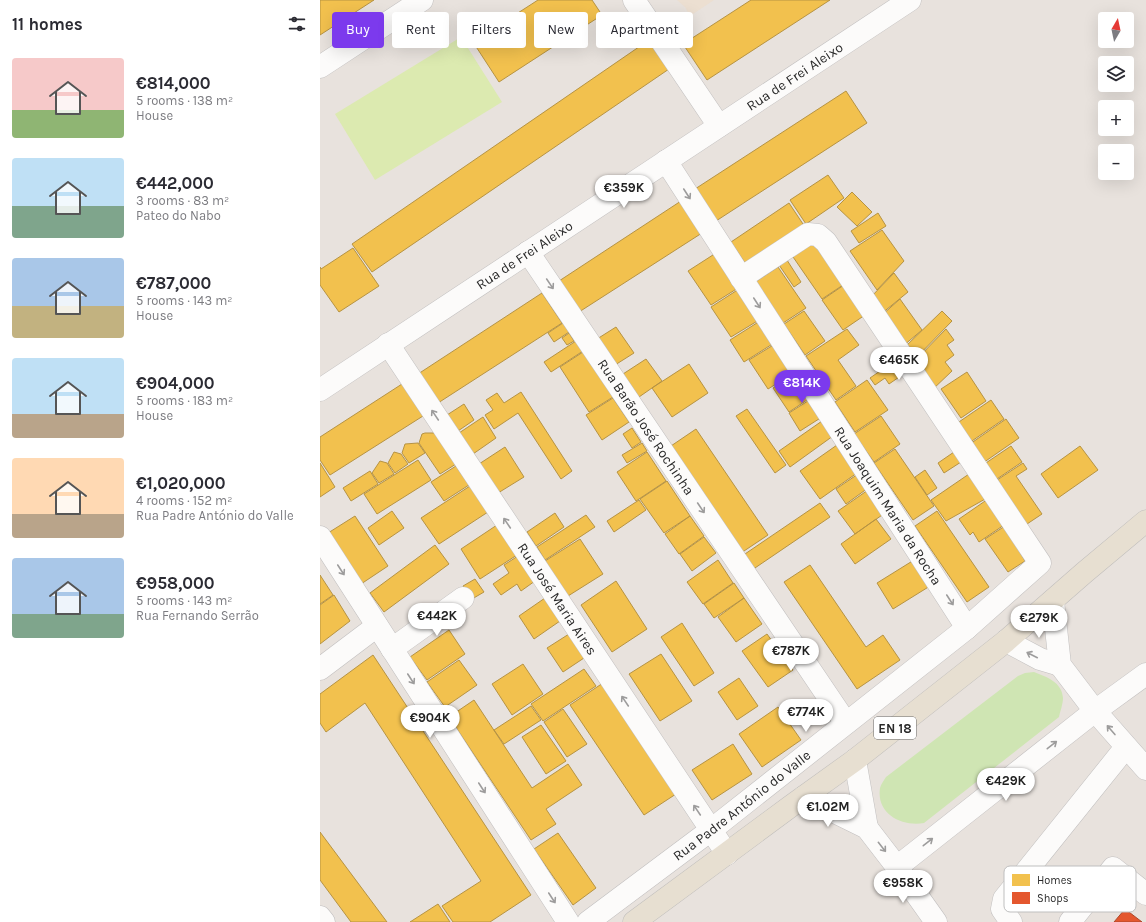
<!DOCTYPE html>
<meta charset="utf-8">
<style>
body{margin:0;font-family:Karla,sans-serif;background:#f2f2f3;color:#2b2b33;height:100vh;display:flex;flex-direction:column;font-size:15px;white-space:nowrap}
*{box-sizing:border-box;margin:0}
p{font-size:13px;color:#7c7c81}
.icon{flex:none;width:22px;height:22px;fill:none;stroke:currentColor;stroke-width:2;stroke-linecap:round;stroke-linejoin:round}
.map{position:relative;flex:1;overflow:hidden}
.sheet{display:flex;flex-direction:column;background:#fff;width:320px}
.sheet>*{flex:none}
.guide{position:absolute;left:12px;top:12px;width:380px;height:36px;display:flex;gap:8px}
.needle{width:26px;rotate:9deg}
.controls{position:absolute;left:778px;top:12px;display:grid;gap:8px}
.controls a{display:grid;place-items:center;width:36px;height:36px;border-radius:4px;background:#fff;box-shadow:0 4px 16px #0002;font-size:20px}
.price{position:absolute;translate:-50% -34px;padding:0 9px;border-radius:14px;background:#fff;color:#222;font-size:13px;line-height:26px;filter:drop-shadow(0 1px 2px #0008)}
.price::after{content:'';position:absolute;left:50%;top:24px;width:12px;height:9px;margin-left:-6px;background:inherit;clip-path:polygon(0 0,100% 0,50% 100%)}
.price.active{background:#7c3aed;color:#fff}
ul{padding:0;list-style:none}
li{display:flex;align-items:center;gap:12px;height:100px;padding:0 12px}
li span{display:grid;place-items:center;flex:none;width:112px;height:80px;border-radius:4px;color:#555}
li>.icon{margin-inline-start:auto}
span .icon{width:48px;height:48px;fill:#fffc;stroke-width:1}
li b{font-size:17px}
h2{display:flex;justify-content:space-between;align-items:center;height:48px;padding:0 12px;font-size:17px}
.pill{padding:0 14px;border-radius:4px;background:#fff;box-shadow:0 4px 16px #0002;font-size:14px;line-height:36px}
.pill.active{background:#7c3aed;color:#fff}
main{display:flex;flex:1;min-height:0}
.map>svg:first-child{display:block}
.education{fill:#ecdfd1}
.green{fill:#cfe5b3}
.pitch{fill:#dceab0}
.homes{fill:#f2c14e;stroke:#b69343}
.shops{fill:#e4572e;stroke:#ac492c}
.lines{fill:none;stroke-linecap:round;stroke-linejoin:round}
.minor-casing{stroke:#c1bfbf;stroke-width:23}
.major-casing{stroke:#c0bebc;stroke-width:23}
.minor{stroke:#fcfbfa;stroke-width:22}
.major{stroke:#e7dfd1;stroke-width:22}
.oneway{stroke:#9d9c9c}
.labels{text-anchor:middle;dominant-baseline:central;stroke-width:4;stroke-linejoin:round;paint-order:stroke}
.shield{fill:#fff;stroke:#696969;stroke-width:1}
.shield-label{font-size:13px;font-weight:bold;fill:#292929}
.street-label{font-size:14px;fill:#292929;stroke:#fff}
.key{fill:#fff;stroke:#bfbfbf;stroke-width:1}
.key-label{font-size:11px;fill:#292929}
</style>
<main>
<section class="sheet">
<h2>11 homes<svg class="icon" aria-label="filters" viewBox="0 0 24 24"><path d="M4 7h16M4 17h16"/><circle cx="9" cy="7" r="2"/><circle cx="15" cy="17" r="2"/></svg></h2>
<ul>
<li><span style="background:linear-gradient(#f6c9c9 65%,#8fb573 0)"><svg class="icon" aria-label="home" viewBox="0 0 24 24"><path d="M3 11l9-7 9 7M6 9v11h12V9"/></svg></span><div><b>€814,000</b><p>5 rooms · 138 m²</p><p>House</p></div></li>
<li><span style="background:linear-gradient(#bfe0f5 60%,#7fa58c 0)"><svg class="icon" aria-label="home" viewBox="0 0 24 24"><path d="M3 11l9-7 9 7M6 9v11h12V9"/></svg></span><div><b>€442,000</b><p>3 rooms · 83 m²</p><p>Pateo do Nabo</p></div></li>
<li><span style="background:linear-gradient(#a9c7e8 60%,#c2b280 0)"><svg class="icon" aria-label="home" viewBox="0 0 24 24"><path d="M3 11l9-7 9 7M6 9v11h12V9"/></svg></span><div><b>€787,000</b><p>5 rooms · 143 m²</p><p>House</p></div></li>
<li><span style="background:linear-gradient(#bfe0f5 70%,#b9a48a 0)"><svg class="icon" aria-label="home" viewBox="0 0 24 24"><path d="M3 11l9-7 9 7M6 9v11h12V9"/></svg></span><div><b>€904,000</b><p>5 rooms · 183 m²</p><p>House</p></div></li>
<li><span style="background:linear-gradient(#ffd9b3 70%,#b9a48a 0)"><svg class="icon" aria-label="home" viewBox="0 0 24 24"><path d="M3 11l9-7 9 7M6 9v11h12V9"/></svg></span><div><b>€1,020,000</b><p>4 rooms · 152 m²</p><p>Rua Padre António do Valle</p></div></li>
<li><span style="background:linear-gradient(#a9c7e8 70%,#7fa58c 0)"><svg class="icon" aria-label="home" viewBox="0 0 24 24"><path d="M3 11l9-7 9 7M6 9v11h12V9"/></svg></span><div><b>€958,000</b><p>5 rooms · 143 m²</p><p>Rua Fernando Serrão</p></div></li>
</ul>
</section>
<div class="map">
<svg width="826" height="922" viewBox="0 0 826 922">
<rect width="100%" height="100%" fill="#e8e2dd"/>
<path class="education" d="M357 0H394L370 16 365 7Z"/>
<path class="green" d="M714 672C727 677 742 682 743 698 743 704 740 712 739 717L604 823C582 827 556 814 560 788 561 784 564 780 566 777L698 676 705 673Z"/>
<path class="pitch" d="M141 37 182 102 55 180 15 114Z"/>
<path class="homes" d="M0 0H54L0 35Z
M218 0H272L282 15 179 82 153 42Z
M431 0H510L387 80 363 44Z
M329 40 349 69 52 272 32 244Z
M526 91 547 123 396 221 375 189Z
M508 175 524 198 486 224 470 200Z
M532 192 552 212 537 226 517 207Z
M361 201 382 233 259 312 239 281Z
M469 203 485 227 427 266 411 242Z
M558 213 566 226 539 243 531 231Z
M562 230 584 261 557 290 530 251Z
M492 239 523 285 502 299 471 254Z
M33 248 59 286 19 312 0 285V267L1 269Z
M396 253 418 288 391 305 368 271Z
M465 257 481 282 474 287 457 262Z
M458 267 486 308 463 323 435 282Z
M574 273 588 292 561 314 550 298Z
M524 285 545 315 523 330 502 300Z
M419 289 439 320 411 337 391 307Z
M222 293 242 323 118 403 98 374Z
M580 299 602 330 583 346 562 315Z
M484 311 505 341 485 355 464 324Z
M622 311 632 321 593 361 584 348Z
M440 321 454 343 424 362 410 340Z
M243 323 249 332 234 342 228 333Z
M296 327 314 353 295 365 277 339Z
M527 329 539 345 518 360 536 386 516 400 486 356Z
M626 329 634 340 627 345 634 355 625 362 632 371 611 391 593 363Z
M249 333 254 341 247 345 242 338Z
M256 341 263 351 231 372 224 362Z
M455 344 474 373 448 389 429 360Z
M569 350 576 359 565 366 559 357Z
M263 352 293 397 269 412 240 367Z
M326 359 342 381 319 397 303 374Z
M576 360 585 373 569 384 565 378 555 385 550 378Z
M369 364 388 393 352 417 332 388Z
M647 372 666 401 641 418 621 389Z
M474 374 490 398 469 412 453 388Z
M547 380 568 410 535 432 515 402Z
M82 384 103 416 10 475 0 460V437Z
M201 392 252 471 241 479 198 413 174 429 165 415 173 410 166 400 177 393 184 403Z
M293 398 309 422 282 440 266 415Z
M491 399 502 417 480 431 469 413Z
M671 400 684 419 646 445 633 426Z
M144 404 154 420 138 431 127 415Z
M427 409 466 465 455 473 416 416Z
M561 416 580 444 554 462 534 434Z
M163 417 176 438 153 454 139 433Z
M686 419 699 438 660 465 647 446Z
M502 421 513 436 470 467 459 451Z
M312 428 321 442 312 448 303 434Z
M376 429 448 535 421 553 348 448Z
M105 433H115L136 464 120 474 99 443 102 434Z
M98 443 105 453 89 463 82 453 85 444Z
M322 443 327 451 307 463 302 455Z
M517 445 537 473 500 499 480 471Z
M691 446 702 462 671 483 660 467Z
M760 446 778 470 738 498 721 474Z
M185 447 204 477 178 493 159 464Z
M575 449 614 506 593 520 554 463Z
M74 452 81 454 88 464 75 473 68 463Z
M327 452 346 481 316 501 297 472Z
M634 452 641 462 624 473 618 463Z
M98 460 111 480 57 514 44 494Z
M60 461 67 463 74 474 59 483 52 473Z
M0 463 15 487 0 497Z
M703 463 707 469 696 476 722 514 701 528 671 484Z
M136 466 149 485 124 501 111 482Z
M605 470 617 488 607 495 595 477Z
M50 471 58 484 31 501 23 488Z
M538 474 548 488 526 504 516 489Z
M649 474 667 498 626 521 611 500Z
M347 481 370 516 344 533 320 499Z
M150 486 168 512 119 544 101 518Z
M548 490 565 513 535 534 518 511Z
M668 499 684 525 659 542 653 532 650 535 639 519Z
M319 500 326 510 294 532 287 521Z
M500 503 510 517 432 570 422 556Z
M72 511 84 528 59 545 48 528Z
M617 511 669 587 647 602 595 526Z
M235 513 244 527 216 546 207 532Z
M266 515 275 527 225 560 217 547Z
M35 516 68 566 41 584 8 533Z
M370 516 384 536 359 554 345 534Z
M556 519 571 539 535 564 521 544Z
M177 525 197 555 160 579 141 549Z
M685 526 705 561 688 572 665 539Z
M384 537 396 553 372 571 360 554Z
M260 539 283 574 248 596 225 561Z
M115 545 129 564 64 612 50 593Z
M198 556 215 581 201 591 197 584 181 595 173 584 189 573 184 565Z
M398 560 413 583 383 604 367 582Z
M594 560 610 586 573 609 557 583Z
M490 565 546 647 563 635 580 660 537 689 464 582Z
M0 575 13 595 0 604Z
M155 579 164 592 152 599 143 586Z
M296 581 327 629 292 652 261 605Z
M414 583 424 598 394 618 384 604Z
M14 595 30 621 0 644V605Z
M225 598 240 621 214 639 199 616Z
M424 598 442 624 416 642 398 617Z
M362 623 394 673 374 686 341 637Z
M129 630 145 654 107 680 90 657Z
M249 634 264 658 243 672 227 648Z
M447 634 473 670 448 687 422 651Z
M341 654 372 701 340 721 309 674Z
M53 655 211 895 170 922H133L122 906 161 881 45 703 6 732 0 723V694Z
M139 660 157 685 125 707 107 682Z
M203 664 223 694 192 715 172 684Z
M264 669 276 686 223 721 211 704Z
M419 678 438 706 417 720 398 692Z
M283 683 356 794 324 815 250 705Z
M154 700 212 788 248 764 262 785 226 809 236 824 211 840 129 717Z
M211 706 221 720 184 744 174 730Z
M458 707 481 740 442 767 419 734Z
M243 709 267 744 247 757 224 722Z
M221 725 246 761 226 774 202 737Z
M413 744 432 774 392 800 372 770Z
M0 832 67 922H31L0 880Z
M238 833 276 888 253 905 214 849Z
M118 904 130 922H90Z"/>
<path class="shops" d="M805 909 822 922H794Z"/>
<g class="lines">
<g class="minor-casing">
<g id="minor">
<path d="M314 0 399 126"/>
<path d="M0 67 102 0"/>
<path id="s1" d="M346 161 647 628"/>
<path id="s2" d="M208 252 526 723"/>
<path id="s3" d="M68 344 407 854"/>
<path id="s4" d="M0 390 590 0"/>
<path d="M0 537 248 922"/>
<path d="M733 601 740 665 775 711 826 769"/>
<path d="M686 641 720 659 740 665"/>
<path d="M72 649 143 598"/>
<path d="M0 669 57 626"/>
<path d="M535 760 547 828"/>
<path d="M484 797 547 828 577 867 616 922"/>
<path d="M577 867 775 711 826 674"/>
<path d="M0 917 4 922"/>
<path id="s5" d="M268 922 391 830 647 628 720 563 506 242 498 235 488 234 421 278"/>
<path d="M691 922 682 909 684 899 806 747"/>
<path d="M750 922 793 868 826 894"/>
</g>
</g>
<g class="major-casing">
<path id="major" d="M314 922 471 806 535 760 686 641 765 572 826 521"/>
</g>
<use href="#minor" class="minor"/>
<use href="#major" class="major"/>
</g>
<defs><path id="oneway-shaft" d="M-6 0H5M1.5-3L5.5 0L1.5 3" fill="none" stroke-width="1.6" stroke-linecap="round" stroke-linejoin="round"/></defs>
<g class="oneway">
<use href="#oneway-shaft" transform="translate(367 194) rotate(57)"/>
<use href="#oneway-shaft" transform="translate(230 284) rotate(56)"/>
<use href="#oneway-shaft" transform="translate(437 303) rotate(57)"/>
<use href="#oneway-shaft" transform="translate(115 415) rotate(-124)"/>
<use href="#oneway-shaft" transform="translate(381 508) rotate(56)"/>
<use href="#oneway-shaft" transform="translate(187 523) rotate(-124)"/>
<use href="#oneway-shaft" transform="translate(21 570) rotate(57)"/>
<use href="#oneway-shaft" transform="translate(630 600) rotate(57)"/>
<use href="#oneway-shaft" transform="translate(712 655) rotate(-153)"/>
<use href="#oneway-shaft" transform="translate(91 679) rotate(57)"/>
<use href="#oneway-shaft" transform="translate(305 701) rotate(-124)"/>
<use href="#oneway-shaft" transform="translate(791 730) rotate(-131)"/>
<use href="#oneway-shaft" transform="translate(732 745) rotate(-38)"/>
<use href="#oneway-shaft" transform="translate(162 788) rotate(57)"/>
<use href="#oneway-shaft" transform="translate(377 810) rotate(-124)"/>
<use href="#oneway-shaft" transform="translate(608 842) rotate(-38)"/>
<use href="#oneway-shaft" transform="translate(562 847) rotate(52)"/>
<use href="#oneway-shaft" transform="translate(232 898) rotate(57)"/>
</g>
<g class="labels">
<rect class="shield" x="554" y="717" width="42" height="22" rx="3"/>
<g class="shield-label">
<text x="575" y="728">EN 18</text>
</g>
<g class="street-label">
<text stroke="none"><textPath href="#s4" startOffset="569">Rua de Frei Aleixo</textPath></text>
<text stroke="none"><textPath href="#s4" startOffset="245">Rua de Frei Aleixo</textPath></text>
<text stroke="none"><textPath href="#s2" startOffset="211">Rua Barão José Rochinha</textPath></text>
<text stroke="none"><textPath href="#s1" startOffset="410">Rua Joaquim Maria da Rocha</textPath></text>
<text stroke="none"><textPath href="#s3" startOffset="306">Rua José Maria Aires</textPath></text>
<text stroke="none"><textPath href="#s5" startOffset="193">Rua Padre António do Valle</textPath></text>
</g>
</g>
<rect x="684" y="866" width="132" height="46" rx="6" class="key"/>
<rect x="692" y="874" width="18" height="12" fill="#f2c14e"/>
<rect x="692" y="892" width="18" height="12" fill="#e4572e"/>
<g class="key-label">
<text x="717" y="884">Homes</text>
<text x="717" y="902">Shops</text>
</g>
</svg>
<div class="controls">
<a><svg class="needle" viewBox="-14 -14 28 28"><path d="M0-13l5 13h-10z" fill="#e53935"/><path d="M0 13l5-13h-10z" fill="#7c7c81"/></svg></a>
<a><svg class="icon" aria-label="layers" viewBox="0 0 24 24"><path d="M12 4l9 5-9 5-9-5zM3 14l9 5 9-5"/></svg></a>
<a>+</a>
<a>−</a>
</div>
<b class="price" style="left:304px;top:209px">€359K</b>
<b class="price" style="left:579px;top:381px">€465K</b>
<b class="price active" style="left:482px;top:404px">€814K</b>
<b class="price" style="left:117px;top:637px">€442K</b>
<b class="price" style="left:719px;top:639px">€279K</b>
<b class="price" style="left:471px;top:672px">€787K</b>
<b class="price" style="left:486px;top:733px">€774K</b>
<b class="price" style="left:110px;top:739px">€904K</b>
<b class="price" style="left:686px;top:802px">€429K</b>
<b class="price" style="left:508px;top:828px">€1.02M</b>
<b class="price" style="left:583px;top:904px">€958K</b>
<div class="guide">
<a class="pill active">Buy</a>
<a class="pill">Rent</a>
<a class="pill">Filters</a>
<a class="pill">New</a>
<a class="pill">Apartment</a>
</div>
</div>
</main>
